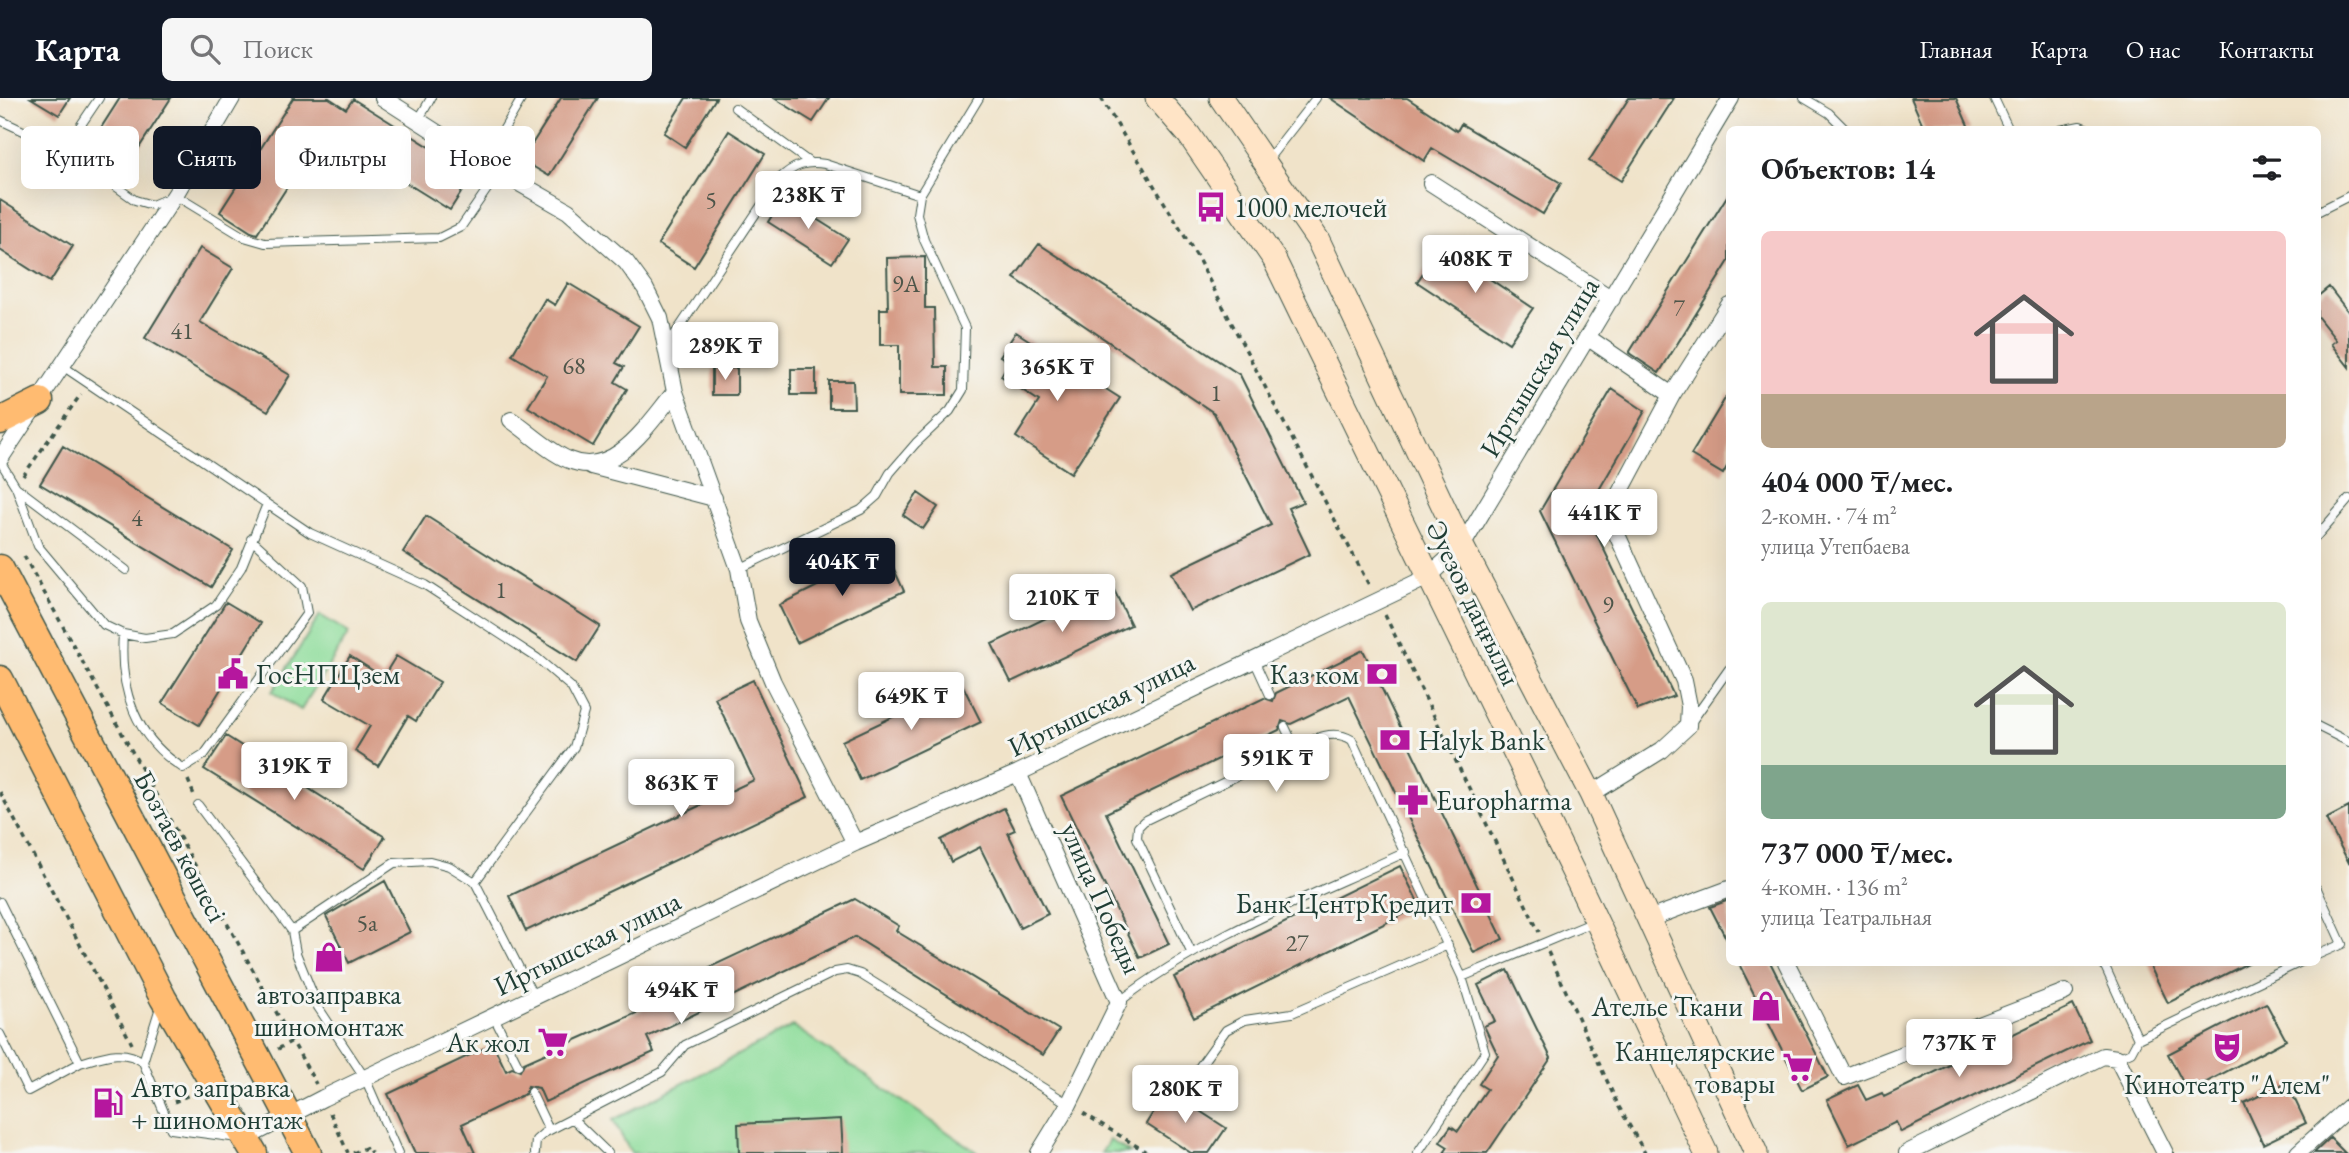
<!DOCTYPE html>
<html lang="ru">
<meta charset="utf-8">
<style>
body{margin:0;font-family:"EB Garamond",serif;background:#f6f6f6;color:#202124;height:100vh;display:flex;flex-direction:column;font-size:26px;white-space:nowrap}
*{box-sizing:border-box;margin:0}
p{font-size:23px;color:#757577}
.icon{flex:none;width:38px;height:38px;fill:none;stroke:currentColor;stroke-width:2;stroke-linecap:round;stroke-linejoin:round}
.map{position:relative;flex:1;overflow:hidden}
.side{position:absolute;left:1726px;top:28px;width:595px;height:840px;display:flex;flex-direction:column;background:#fff;border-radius:10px;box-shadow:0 7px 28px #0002}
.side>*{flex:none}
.top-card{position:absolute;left:21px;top:28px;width:665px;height:63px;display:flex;gap:14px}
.price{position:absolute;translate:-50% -60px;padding:0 16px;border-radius:7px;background:#fff;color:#222;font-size:23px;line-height:46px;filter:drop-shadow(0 2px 4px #0008)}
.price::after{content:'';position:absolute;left:50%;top:42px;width:21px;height:16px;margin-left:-10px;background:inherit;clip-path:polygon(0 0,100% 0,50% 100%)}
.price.current{background:#111827;color:#fff}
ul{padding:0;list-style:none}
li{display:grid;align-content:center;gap:14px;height:371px;padding:0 35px}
li span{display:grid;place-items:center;height:217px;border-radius:10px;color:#555}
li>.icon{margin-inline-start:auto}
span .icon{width:126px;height:126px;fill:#fffc;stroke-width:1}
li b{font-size:30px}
h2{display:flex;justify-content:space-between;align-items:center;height:84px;padding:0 35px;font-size:30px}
.chip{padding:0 24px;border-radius:10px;background:#fff;box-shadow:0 7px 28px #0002;font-size:24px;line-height:63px}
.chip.current{background:#111827;color:#fff}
header{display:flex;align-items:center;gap:42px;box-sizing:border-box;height:98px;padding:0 35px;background:#111827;color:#fff}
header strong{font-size:33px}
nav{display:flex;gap:38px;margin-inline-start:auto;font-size:24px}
.search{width:490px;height:63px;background:#f6f6f6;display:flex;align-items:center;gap:18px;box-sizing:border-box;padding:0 24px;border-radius:10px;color:#757577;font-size:26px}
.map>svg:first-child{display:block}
.green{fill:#8fdd9b;stroke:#578d68;stroke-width:2}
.building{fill:#d69c87}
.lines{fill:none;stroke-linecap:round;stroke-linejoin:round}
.service-casing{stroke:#3e564a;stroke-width:10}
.minor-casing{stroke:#3e564a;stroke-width:18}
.secondary-casing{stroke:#3e564a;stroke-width:25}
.trunk-casing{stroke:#3e564a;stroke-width:29}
.path{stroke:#3e564a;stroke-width:3.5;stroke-dasharray:5 5;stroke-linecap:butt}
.service{stroke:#fff;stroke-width:8}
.minor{stroke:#fff;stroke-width:16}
.secondary{stroke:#ffe4c6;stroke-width:23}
.trunk{stroke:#ffbb71;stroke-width:26}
.labels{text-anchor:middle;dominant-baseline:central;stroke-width:6;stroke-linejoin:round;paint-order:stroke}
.number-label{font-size:24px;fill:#4d5549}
.poi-label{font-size:28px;fill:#1f3d34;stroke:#f6f6f2;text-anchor:start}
.street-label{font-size:28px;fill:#1f3d34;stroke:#f6f6f2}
</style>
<header>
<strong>Карта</strong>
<div class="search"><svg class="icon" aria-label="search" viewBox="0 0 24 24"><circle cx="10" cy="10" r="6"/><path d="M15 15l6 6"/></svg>Поиск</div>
<nav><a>Главная</a><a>Карта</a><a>О нас</a><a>Контакты</a></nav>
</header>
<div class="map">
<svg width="2349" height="1055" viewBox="0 0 2349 1055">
<rect width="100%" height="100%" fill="#f6f6f2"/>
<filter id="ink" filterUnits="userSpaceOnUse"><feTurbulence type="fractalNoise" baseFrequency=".0143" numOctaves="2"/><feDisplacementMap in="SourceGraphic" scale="14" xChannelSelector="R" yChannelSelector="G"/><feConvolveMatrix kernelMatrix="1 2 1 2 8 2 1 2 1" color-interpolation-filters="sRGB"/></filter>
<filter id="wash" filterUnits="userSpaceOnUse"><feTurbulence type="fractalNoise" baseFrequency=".00686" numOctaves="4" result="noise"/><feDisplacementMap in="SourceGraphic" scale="28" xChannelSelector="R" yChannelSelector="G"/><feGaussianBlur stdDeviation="1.57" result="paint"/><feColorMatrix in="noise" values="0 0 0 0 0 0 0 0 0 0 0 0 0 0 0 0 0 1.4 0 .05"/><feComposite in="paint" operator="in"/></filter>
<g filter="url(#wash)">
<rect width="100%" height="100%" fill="#f0e3c9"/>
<path class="green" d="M320 517 349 535 301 612 272 594Z
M793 928 978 1055H631L613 1022Z
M1110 1042 1130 1055H1101Z"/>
<g id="blocks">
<path class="building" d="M31 0H70L59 17Z
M120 0H171L133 59 97 36Z
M293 0H329L346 11 353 1 473 76 450 112 323 33 257 136 251 134 220 114Z
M561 0H598L549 78 522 62Z
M686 0H716L685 49 664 35Z
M774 0H829L813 24Z
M1330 0H1407L1457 33 1461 26 1561 85 1543 116 1432 50 1424 63Z
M1629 0H1674L1621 83 1589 63Z
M1911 0H1956L1970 32H1925Z
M729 33 765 56 694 169 658 146Z
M1729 95V163L1659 275 1629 255Z
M783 100 848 141 832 165 768 124Z
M0 102 73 148 50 184 0 152Z
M1039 146 1240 277 1303 404 1288 410 1310 456 1190 513 1171 475 1271 427 1214 315 1014 180Z
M1441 148 1533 210 1509 245 1417 184Z
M200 150 233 170 200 224 290 277 268 313 145 240Z
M925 159V210H934L935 269H947V297H899V247H880V211H888L887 160Z
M568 185 639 228 616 265 624 269 615 284 627 291 593 348 528 309 547 278 512 257 545 201 555 207Z
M2329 189 2349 215V269L2331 246 2336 242 2317 218V199Z
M1016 234 1120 300 1071 375 1016 339 1039 303 1001 278 1009 264 1000 258Z
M737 270V297H712V271Z
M791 271H816V297H791Z
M829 283H853L854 310H829Z
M1612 291 1645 313 1586 414 1674 598 1638 612 1540 413Z
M1729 294V365L1723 376 1691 357Z
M63 348 233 452 211 489 40 386Z
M918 395 938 409 923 431 903 417Z
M426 418 600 528 577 564 403 454Z
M886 454 904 493 797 545 779 507Z
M1112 488 1131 527 1011 584 992 546Z
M226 504 261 525 199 627 162 605Z
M1363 552 1503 841 1474 855 1349 598 1291 626 1282 623 1279 632 1106 715 1169 846 1140 860 1061 698 1264 600 1273 603 1276 595Z
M350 558 383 579 396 558 440 584 416 623 408 618 378 668 355 653 370 628 324 601Z
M753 582 808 699 526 833 509 798 754 682 715 600Z
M962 586 981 624 860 682 842 643Z
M226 638 385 739 364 771 204 671Z
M2349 709V765L2326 721Z
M1004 710 1015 732 1008 735 1048 816 1020 830 980 749 951 764 941 742Z
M1400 768 1420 808 1194 920 1174 879Z
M385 783 410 834 349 865 326 818Z
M855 801 899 828 896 833 1059 932 1043 957 855 839 647 939 654 954 545 1004 539 990 528 988 525 996 462 1026 475 1055H415L388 996 493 946 506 973 512 970 520 973 524 965 643 912 638 903Z
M1729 802V846L1710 809Z
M1738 864H1770L1828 979 1802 992Z
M2148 864H2250L2168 905Z
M1508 872 1551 960 1487 1055H1444L1448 1049 1440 1044 1451 1028 1458 1033 1487 991 1479 986 1498 957 1484 928 1495 923 1478 887Z
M2266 905 2286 942 2188 994 2168 956Z
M2073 907 2090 942 1901 1034 1896 1024 1849 1047 1827 1002 1858 987 1866 1002 1882 995 1884 999Z
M2287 985 2306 1025 2263 1046 2244 1005Z
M1167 992 1226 1030 1209 1055H1191L1146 1026Z
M841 1021 843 1055H739L738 1026Z
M2330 1040 2345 1055H2314L2315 1054Z"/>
</g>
</g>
<g filter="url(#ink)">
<use href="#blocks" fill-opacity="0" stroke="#3e564a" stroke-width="2"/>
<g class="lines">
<g class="service-casing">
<path id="service" d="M1804 0 1829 15 1846 32
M1994 0 2009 32
M735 10 809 64
M419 21 431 0
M0 22 64 52 135 102 152 107 175 97 244 139 265 145 439 140 461 129 499 74
M2060 32 2080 28 2090 32
M64 52 99 0
M1266 64 1316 0
M484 65 522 0
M2317 114 2349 98
M667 248 779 81C794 67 805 63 825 66L920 97
M64 269 310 435 425 487 537 560 571 589 584 614 574 649 475 784
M0 363 16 389 38 448 104 527 123 536 145 540 173 536 216 507 241 470 267 406
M16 389 126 472
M2317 438 2349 401
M739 471 861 412 877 398 890 375 916 345 950 313 963 292 965 230 924 142 917 116 920 97 979 0
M123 536C119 591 135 640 183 670L204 657 307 515 302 488 251 441
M1254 562 1270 597
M1692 623 1729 571
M2317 628 2349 644
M1285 629 1295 650C1313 641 1333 630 1352 642L1462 879 1485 954 1418 1055
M198 707 292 833
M2317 791 2342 846 2317 857
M0 804 80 965C101 959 123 949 143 964
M1191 854 1137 740 1138 729 1144 723 1295 650
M2103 864 2138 941
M1462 879 1594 824
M1119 904C1204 838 1309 799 1406 754
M161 906 143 964 171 1031 238 1040
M494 919 518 967
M0 936 28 993 80 965
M2117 960 2131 954 2138 941 2301 864
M1200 968 1226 932 1245 922 1292 915 1448 847
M531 994 549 1032
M572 1020 608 1055
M398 1055 365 980 318 909 296 855 292 833 394 765 430 763 449 768 475 784 534 899
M535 1055 536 1042 544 1035 662 974 685 947 835 874 847 872 860 876 1069 1006"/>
</g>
<g class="minor-casing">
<path id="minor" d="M383 0 484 65 568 113 626 164 645 190 660 220 675 294 739 471 748 523 773 584 855 745
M1431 85 1612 201
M1587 239 1672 297 1729 207
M511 322C529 334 549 354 569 362 615 382 650 323 675 294
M0 361 175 97 232 0
M591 368 714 400
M1018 675 1119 904 1069 1006 1039 1055
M1591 696 1662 652 1688 628 1689 608 1684 583 1608 417 1672 297
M1646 822 1729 791
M1786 864 1844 979 2065 894
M246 1040 323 1000 855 745 1018 675 1428 479 1462 448 1731 0
M1907 1055 2103 958 2117 960 2165 1055
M2298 1055 2349 1009"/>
</g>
<g class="secondary-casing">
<path id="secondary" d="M1157 0 1189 37 1274 161 1579 786 1706 1055
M1221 0 1318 142 1462 448 1591 696 1756 1055"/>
</g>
<g class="trunk-casing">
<path id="trunk" d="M0 323 40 303
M0 470 308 1055
M0 581 163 900 254 1055"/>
</g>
<path class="path" d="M1101 0 1196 157 1370 489
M23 378 81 296
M24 458 316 986
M1385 517 1539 834
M188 682 194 697
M0 694 132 946
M1548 854 1619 1009 1645 1055
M278 951 292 943
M174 1004 195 994
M330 1015 348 1055
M1083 1015 1148 1055
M353 1055 368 1049 371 1055"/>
<use href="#service" class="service"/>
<use href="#minor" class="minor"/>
<use href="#secondary" class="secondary"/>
<use href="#trunk" class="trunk"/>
</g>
</g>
<defs>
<g id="bus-bare" transform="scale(2.415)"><path d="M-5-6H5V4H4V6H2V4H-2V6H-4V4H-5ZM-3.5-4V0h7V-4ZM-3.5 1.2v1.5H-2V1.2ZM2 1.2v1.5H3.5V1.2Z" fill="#b5179e" stroke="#f6f6f2" stroke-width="2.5" paint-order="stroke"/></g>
<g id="civic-bare" transform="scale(2.415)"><path d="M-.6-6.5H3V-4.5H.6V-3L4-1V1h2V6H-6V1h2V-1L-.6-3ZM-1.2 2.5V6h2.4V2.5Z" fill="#b5179e" stroke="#f6f6f2" stroke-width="2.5" paint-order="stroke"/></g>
<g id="bank-bare" transform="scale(2.415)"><path d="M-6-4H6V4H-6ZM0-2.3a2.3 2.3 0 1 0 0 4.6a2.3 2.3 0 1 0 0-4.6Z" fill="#b5179e" stroke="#f6f6f2" stroke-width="2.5" paint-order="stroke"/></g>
<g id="pharmacy-bare" transform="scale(2.415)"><path d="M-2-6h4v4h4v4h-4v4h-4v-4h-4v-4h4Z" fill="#b5179e" stroke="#f6f6f2" stroke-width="2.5" paint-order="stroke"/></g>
<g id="shop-bare" transform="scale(2.415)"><path d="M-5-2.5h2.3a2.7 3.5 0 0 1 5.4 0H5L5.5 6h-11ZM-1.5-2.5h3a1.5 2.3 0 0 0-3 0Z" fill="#b5179e" stroke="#f6f6f2" stroke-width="2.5" paint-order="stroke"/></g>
<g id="supermarket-bare" transform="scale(2.415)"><path d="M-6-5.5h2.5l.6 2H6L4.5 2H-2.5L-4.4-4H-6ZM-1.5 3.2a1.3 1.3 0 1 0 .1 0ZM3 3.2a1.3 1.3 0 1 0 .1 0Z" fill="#b5179e" stroke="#f6f6f2" stroke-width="2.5" paint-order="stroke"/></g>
<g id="theatre-bare" transform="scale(2.415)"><path d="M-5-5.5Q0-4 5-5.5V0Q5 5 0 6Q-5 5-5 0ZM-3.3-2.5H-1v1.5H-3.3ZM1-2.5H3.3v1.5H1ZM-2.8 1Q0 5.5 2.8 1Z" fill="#b5179e" stroke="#f6f6f2" stroke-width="2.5" paint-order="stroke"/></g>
<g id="fuel-bare" transform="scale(2.415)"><path d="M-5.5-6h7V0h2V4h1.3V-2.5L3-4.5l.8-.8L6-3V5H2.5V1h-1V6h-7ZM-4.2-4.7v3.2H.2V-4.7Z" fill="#b5179e" stroke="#f6f6f2" stroke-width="2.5" paint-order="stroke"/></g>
</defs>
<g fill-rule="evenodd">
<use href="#bus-bare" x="1211" y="109"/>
<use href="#civic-bare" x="233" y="576"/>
<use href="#bank-bare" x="1382" y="576"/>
<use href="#bank-bare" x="1395" y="642"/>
<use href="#pharmacy-bare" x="1413" y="702"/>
<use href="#bank-bare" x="1476" y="805"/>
<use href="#shop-bare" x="329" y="859"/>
<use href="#shop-bare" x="1766" y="908"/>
<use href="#supermarket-bare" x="553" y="944"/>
<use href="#theatre-bare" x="2227" y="949"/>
<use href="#supermarket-bare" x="1798" y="969"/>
<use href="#fuel-bare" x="108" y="1005"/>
</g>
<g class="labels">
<g class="number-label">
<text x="711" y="101">5</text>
<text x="906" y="185">9А</text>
<text x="1679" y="209">7</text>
<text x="182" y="232">41</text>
<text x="574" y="267">68</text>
<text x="1216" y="294">1</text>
<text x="137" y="419">4</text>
<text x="501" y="491">1</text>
<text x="1608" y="506">9</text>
<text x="367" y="824">5а</text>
<text x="1297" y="844">27</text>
</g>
<g class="poi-label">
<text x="1234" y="109">1000 мелочей</text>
<text x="256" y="576">ГосНПЦзем</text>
<text x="1359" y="576" text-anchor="end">Каз ком</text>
<text x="1418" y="642">Halyk Bank</text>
<text x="1436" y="702">Europharma</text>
<text x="1453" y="805" text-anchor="end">Банк ЦентрКредит</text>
<text x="329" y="896" text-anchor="middle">автозаправка<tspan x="329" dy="32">шиномонтаж</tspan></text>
<text x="1743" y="908" text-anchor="end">Ателье Ткани</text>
<text x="530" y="944" text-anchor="end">Ак жол</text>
<text x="1775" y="953" text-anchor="end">Канцелярские<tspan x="1775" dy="32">товары</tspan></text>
<text x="2227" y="986" text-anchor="middle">Кинотеатр "Алем"</text>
<text x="131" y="989">Авто заправка<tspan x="131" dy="32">+ шиномонтаж</tspan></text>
</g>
<g class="street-label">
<text transform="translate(1539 269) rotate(-59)">Иртышская улица</text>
<text transform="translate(1474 505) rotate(64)">Әуезов даңғылы</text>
<text transform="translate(1101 606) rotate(-26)">Иртышская улица</text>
<text transform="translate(181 748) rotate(62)">Бозтаев көшесі</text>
<text transform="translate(1102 800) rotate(66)">улица Победы</text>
<text transform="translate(587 845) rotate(-26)">Иртышская улица</text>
</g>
</g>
</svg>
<b class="price" style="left:808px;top:133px">238K ₸</b>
<b class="price" style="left:1475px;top:197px">408K ₸</b>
<b class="price" style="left:725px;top:284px">289K ₸</b>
<b class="price" style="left:1057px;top:305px">365K ₸</b>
<b class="price" style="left:1604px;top:451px">441K ₸</b>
<b class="price current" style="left:842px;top:500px">404K ₸</b>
<b class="price" style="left:1062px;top:536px">210K ₸</b>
<b class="price" style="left:911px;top:634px">649K ₸</b>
<b class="price" style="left:1276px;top:696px">591K ₸</b>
<b class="price" style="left:294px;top:704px">319K ₸</b>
<b class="price" style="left:681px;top:721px">863K ₸</b>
<b class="price" style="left:681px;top:928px">494K ₸</b>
<b class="price" style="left:1959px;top:981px">737K ₸</b>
<b class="price" style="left:1185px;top:1027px">280K ₸</b>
<div class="top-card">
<a class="chip">Купить</a>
<a class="chip current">Снять</a>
<a class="chip">Фильтры</a>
<a class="chip">Новое</a>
</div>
<section class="side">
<h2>Объектов: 14<svg class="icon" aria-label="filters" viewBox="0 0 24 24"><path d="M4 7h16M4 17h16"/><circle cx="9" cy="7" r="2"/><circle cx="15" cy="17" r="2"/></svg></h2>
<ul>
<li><span style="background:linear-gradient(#f6c9c9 75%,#b9a48a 0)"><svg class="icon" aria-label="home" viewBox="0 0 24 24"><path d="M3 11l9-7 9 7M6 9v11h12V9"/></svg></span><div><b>404 000 ₸/мес.</b><p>2-комн. · 74 m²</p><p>улица Утепбаева</p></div></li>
<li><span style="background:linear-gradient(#dfe7d0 75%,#7fa58c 0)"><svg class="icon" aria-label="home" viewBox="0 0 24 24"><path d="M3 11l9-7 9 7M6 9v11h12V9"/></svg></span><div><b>737 000 ₸/мес.</b><p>4-комн. · 136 m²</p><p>улица Театральная</p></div></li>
</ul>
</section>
</div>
